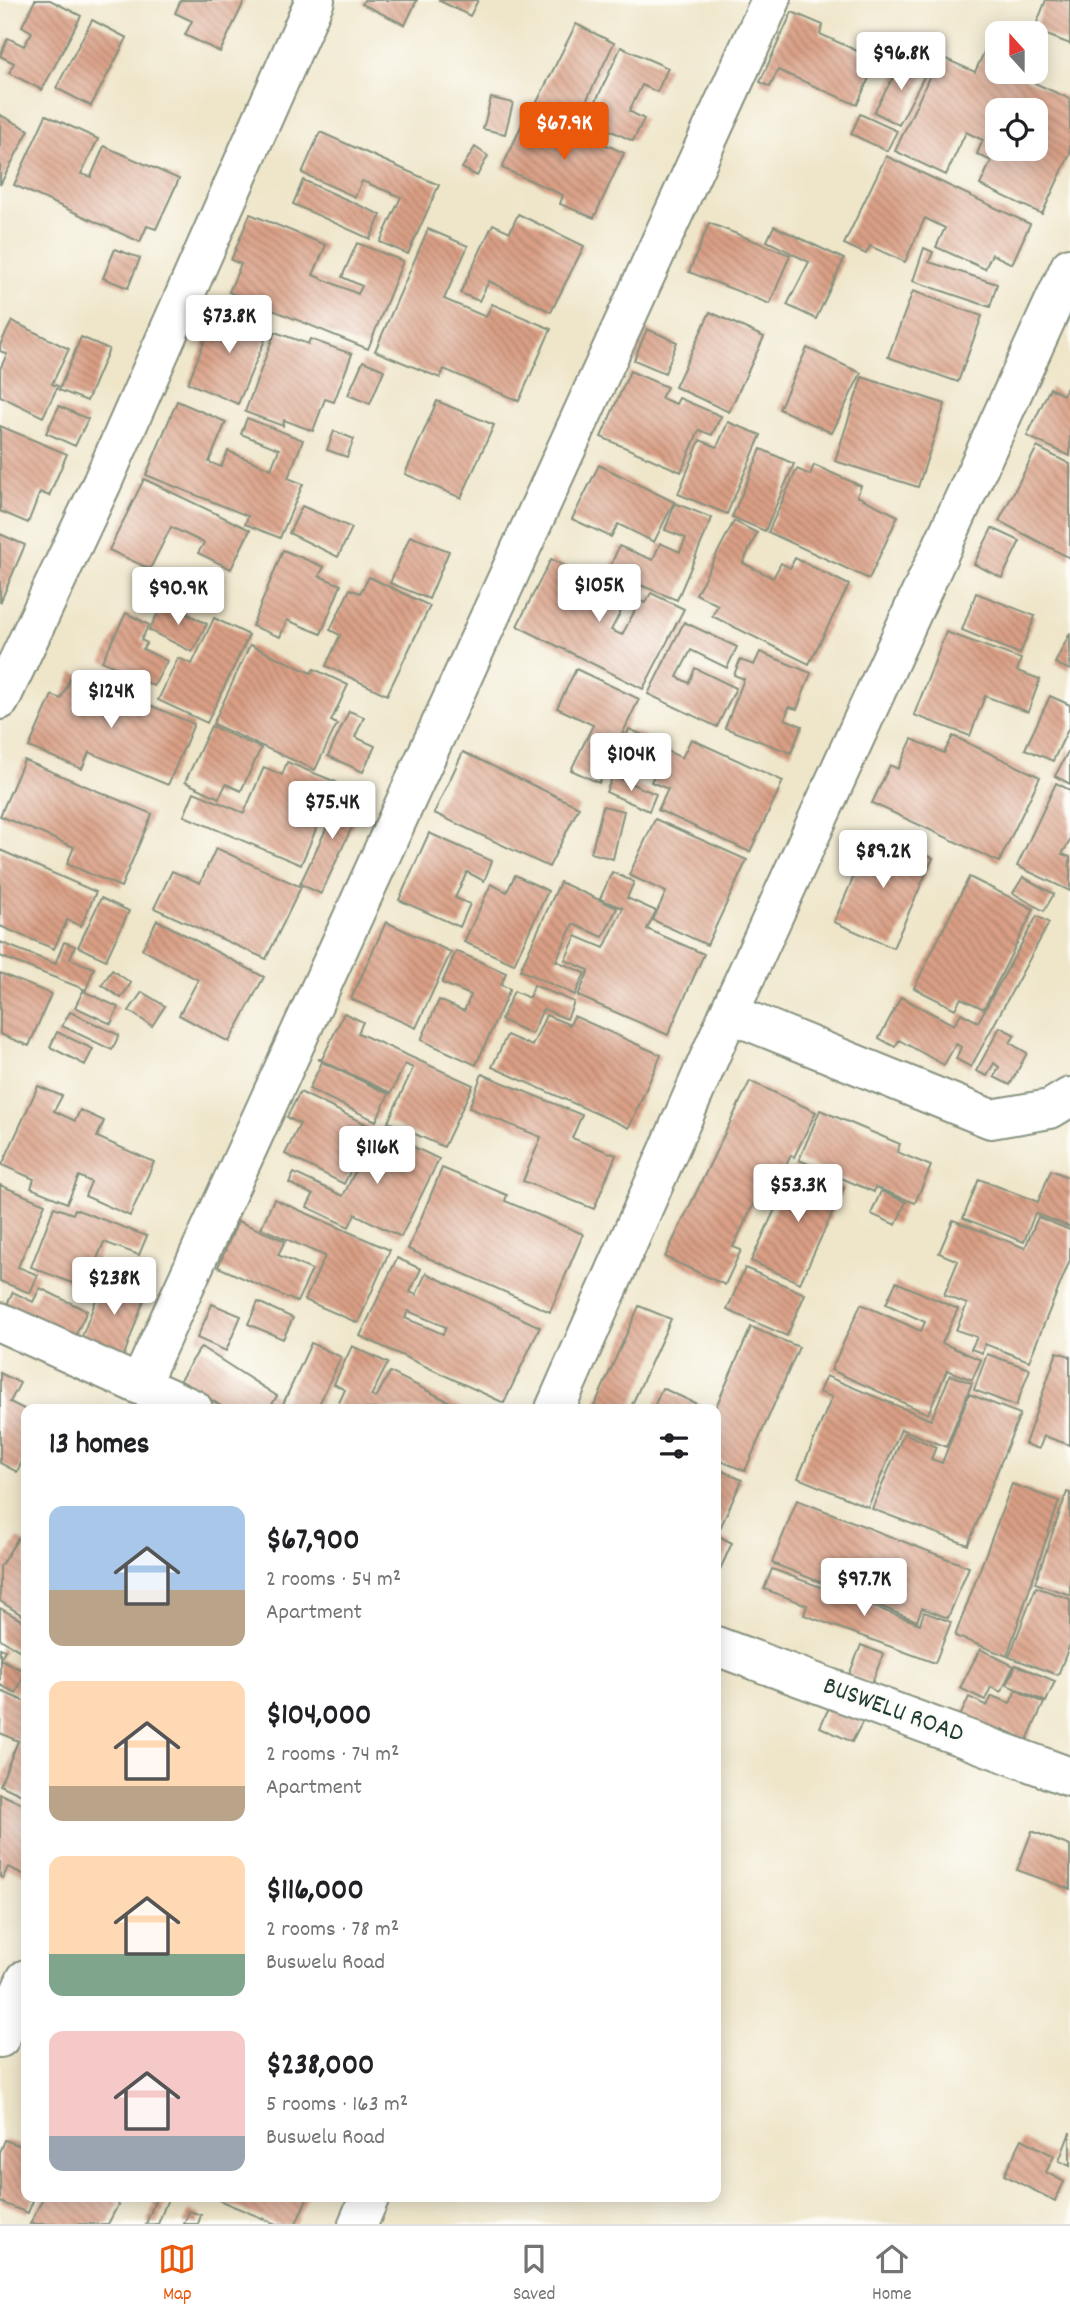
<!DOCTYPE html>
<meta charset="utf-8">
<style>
body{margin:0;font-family:Dekko,sans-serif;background:#f2f2f2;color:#202124;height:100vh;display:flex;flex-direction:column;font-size:26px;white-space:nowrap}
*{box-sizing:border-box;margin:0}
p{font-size:23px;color:#757577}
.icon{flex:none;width:38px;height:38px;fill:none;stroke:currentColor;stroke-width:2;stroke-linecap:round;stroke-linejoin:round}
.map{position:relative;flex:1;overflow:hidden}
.side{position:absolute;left:21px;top:1404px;width:700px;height:798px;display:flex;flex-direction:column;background:#fff;border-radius:14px;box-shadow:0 4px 18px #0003}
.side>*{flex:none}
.needle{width:46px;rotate:339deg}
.tools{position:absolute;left:985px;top:21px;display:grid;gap:14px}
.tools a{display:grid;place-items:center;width:63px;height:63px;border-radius:14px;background:#fff;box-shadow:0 4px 18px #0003;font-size:35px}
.price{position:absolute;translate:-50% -60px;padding:0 16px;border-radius:7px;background:#fff;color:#222;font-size:23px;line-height:46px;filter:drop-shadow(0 2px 4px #0008)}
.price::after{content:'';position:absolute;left:50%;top:42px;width:21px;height:16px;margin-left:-10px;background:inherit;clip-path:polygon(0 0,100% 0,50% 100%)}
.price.current{background:#ea580c;color:#fff}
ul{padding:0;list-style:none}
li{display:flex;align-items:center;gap:21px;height:175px;padding:0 28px}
li span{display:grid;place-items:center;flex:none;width:196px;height:140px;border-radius:14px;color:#555}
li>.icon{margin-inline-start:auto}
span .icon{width:84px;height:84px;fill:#fffc;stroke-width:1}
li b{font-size:30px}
h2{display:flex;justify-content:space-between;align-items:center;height:84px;padding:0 28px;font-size:30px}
.menu{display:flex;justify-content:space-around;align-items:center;height:98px;border-top:2px solid #e0e0e0;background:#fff;font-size:19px;color:#757577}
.menu a{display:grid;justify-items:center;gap:4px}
.menu .current{color:#ea580c}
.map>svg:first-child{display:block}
.building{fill:url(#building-back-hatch);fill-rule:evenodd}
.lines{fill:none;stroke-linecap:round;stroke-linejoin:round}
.minor-casing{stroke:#87927f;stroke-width:42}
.minor{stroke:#fff;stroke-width:38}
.labels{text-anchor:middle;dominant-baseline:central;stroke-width:5;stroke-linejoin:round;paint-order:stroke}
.street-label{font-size:26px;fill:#1f3d34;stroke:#fdfcf7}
</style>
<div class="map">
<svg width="1070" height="2224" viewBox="0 0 1070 2224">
<defs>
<pattern id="building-back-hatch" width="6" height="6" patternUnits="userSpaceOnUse" patternTransform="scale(1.75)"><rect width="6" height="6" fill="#da9f85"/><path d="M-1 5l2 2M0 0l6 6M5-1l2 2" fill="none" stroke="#b0836e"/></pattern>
</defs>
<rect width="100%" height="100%" fill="#fdfcf7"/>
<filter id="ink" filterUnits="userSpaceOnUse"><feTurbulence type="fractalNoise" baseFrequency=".0143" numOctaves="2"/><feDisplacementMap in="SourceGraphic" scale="14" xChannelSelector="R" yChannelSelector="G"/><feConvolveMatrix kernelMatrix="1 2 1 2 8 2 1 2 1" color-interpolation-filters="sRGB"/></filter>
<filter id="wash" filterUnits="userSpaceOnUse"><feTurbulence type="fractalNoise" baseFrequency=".00686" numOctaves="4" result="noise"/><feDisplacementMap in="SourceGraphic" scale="28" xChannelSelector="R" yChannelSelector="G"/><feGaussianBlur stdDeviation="1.57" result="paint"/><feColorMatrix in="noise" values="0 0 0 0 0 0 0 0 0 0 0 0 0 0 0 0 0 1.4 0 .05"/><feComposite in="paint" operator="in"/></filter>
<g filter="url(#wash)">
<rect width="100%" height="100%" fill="#efe6ca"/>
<g id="blocks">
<path class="building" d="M35 0H50L81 16 42 90 9 73 14 63 0 56 8 38 24 46 32 32 22 26Z
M181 0H245L220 52 185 35 192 21 175 13Z
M364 0H417L405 25 362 4Z
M438 0H478L470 16Z
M1046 0H1070V44L1034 30Z
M792 12 823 25 820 34 877 60 857 105 778 70 770 87 760 82Z
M92 20 127 38 91 106 56 88Z
M576 24 614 43 580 114 558 103 553 114 535 106Z
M993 33 998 35V72H1019L1017 75 1070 99V154L1042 214 980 185 991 161 977 154 983 140 966 132 946 175 895 151 939 56 975 72ZM998 110H1036V149H998Z
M621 47 668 68 657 92 642 85 629 111 644 119 633 141 587 120Z
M903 59 927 71 899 125 874 112Z
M491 98 513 103 505 134 483 129Z
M529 109 624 153 594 218 560 204 563 195 502 168Z
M860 114 897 131 887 151 851 134Z
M0 115 29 130 0 185Z
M46 115 98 139 81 174 91 177 104 146 179 179 156 229 147 226 140 242 14 185Z
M320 132 439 185 408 254 380 242 401 197 362 181 355 197 302 173Z
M475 147 488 156 477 176 462 168Z
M886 156 1030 224 1012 264 992 254 985 269 936 247 945 228 925 218 905 262 870 246 866 254 844 244Z
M303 180 381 215 370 239 293 204Z
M250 214 326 245 313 275 358 294 362 286 342 277 357 243 403 261 368 349 229 292 241 264 231 260Z
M518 214 584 246 551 312 489 281 479 301 460 293 493 224 510 232Z
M709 223 790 255 770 304 689 272Z
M774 226 844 259 816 319 787 305 809 262 767 241Z
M428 229 468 246 444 299 486 317 492 304 551 329 519 401 444 369 440 378 375 351Z
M924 248 933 252 929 262 997 284 990 307 913 281Z
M115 249 140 258 128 288 103 278Z
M913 291 982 316 958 382 888 357Z
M218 307 270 328 238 404 188 383Z
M710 312 764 337 729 412 675 387Z
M12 321 69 349 52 384 58 386 43 417 0 396V369L7 354 0 351V345Z
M647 329 677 342 665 373 634 360Z
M275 332 308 344 310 339 352 354 334 402 325 399 313 431 284 420 283 426 245 412Z
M81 337 109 349 87 401 59 390Z
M807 348 861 373 832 433 779 409Z
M363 361 384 370 370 404 348 395Z
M630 371 667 387 661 398 676 404 679 398 721 416 712 435 699 430 681 472 601 437Z
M862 377 945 404 918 487 835 461Z
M1070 382V456L1027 436 1050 388 1063 395Z
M177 401 226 422 209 462 221 467 228 451 271 469 279 449 241 434 247 418 303 440 288 478 303 484 280 538 245 524 248 516 146 475Z
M437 401 494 425 461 498 405 474Z
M59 406 88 419 75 446 46 433Z
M728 422 761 435 727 514 678 494 700 440 717 447Z
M0 426 67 454 49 496 40 492 28 523 0 511Z
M334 431 354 439 347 457 327 450Z
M1037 447 1070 464V558L999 521Z
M761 449 794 464 765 531 732 517Z
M599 465 674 502 654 542 618 524 611 537 572 519Z
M814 465 861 486 857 496 898 516 869 579 768 532 797 469 810 475Z
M144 479 250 530 231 569 198 553 204 543 171 527 150 569 109 550Z
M675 503 712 518 677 600 608 572 619 546 653 560 660 543 680 552 686 538 665 530Z
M302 506 352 528 338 557 289 533Z
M734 521 757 533 743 563 773 578 781 563 790 568 795 558 849 585 809 664 712 616 718 605 696 594Z
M992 528 1020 541 1002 578 974 564Z
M0 534 25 545 0 603Z
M410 536 449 551 429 599 390 583Z
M283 550 324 567 319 576 341 585 321 634 287 620 280 637 252 626Z
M551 559 628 598 611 630 622 635 640 601 645 603 651 593 684 609 643 689 517 626Z
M369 577 430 606 387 695 326 666 340 635 330 630 350 589 360 593Z
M976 593 1035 616 1020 654 962 630Z
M164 602 207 624 192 652 149 630Z
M126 613 149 625 141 640 147 643 143 649 167 661 154 686 102 661Z
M214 618 249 635 207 723 158 700 178 658 192 664Z
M684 622 737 647 727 668 691 650 677 677 689 683 695 668 736 688 717 727 648 694Z
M946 632 1021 659 1017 671 1040 679 1028 712 985 696 970 736 914 715Z
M1070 633V670L1055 663Z
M250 645 311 673 314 669 348 685 331 721 337 724 315 770 213 724Z
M760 652 811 673 797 709 789 707 785 719 802 726 791 753 725 728 744 679 734 675 740 660 754 665Z
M576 669 639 699 599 783 571 770 593 725 557 708Z
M73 672 194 724 168 785 89 752 82 769 29 747 52 695 61 699Z
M1050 696 1070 705V725L1053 761 1025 749Z
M349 711 364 717 355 737 375 746 363 772 328 756Z
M211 726 261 748 241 791 226 784 219 798 185 782Z
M629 729 657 741 643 774 615 762Z
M953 736 1040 777 999 862 872 803 890 765 898 769 912 739 944 753Z
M691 739 783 781 750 852 658 810 668 789 651 782 665 750 682 758Z
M1070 748V784L1055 776Z
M463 752 579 807 549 867 434 813Z
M24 760 152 814 121 887 67 864 74 847 0 816Z
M287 762 336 782 301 865 184 816 194 792 244 813 264 767 282 775Z
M613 776 656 794 649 811 606 792Z
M1056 783 1070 790V841L1062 854 1070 857V891L1017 866Z
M339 789 364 801 321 894 300 884 337 806 332 803Z
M603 806 624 811 613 859 591 853Z
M655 819 747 860 707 945 653 920 666 892 629 875Z
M873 832 933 858 893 948 834 922Z
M429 833 492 861 484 881 467 872 455 898 470 904 460 927 399 900Z
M216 848 301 887 266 959 154 908 172 871 200 883Z
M0 850 96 892 81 926 67 920 54 949 0 926Z
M612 872 634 882 627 898 656 911 647 929 704 954 668 1035 578 996 589 970 565 960 576 936 604 948 623 908 600 899Z
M515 875 548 891 514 964 464 942 491 884 507 892Z
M969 877 1034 909 984 1009 961 998 955 1009 914 988Z
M1023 877 1054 894 1044 911 1013 893Z
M560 882 617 908 603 937 573 924 556 961 585 973 575 995 520 970Z
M101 898 129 911 106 960 78 947Z
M1037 916 1049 923 971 1067 956 1059 961 1047 956 1044 944 1065 899 1040 895 1047 879 1038 901 997 954 1025 961 1013 978 1022Z
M157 920 264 977 229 1042 179 1015 198 980 142 949Z
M386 922 451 952 416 1028 351 999Z
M0 942 55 964 64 942 75 946 70 959 94 968 86 990 0 956Z
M456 951 506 973 501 985 510 989 476 1065 421 1040 439 1000 464 1011 471 995 442 983Z
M112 970 131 983 121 998 102 985Z
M0 973 51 994 29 1046 0 1034Z
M534 985 574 1002 567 1019 543 1009 532 1034 501 1020 514 991 529 998Z
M83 991 118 1007 111 1024 75 1007Z
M142 992 165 1006 152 1026 129 1011Z
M70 1012 119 1035 112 1050 62 1026Z
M344 1013 363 1022 358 1033 473 1085 444 1147 388 1122 413 1068 405 1064 391 1093 318 1059H322Z
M546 1015 570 1025 574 1016 661 1055 629 1128 492 1067 507 1035 532 1046Z
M1000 1027 1015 1035 1010 1043 1027 1053 1010 1085 994 1077 999 1067 994 1063 987 1076 976 1071Z
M57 1032 93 1049 85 1065 50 1047Z
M322 1062 389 1094 376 1121 309 1089Z
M482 1074 582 1115 572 1138 616 1155 594 1209 523 1181 541 1137 469 1108Z
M750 1081 816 1112 794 1157 791 1155 777 1185 765 1180 733 1247 741 1250 725 1285 665 1257Z
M38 1086 62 1096 54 1111 75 1121 80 1110 104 1121 97 1137 154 1162 130 1216 85 1196 91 1182 79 1176 67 1203 31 1188 34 1179 2 1165Z
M300 1092 372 1127 344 1184 285 1154 300 1124 287 1117Z
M820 1110 900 1144 897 1152 931 1166 915 1203 875 1187 874 1192 799 1160Z
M376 1129 439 1159 401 1237 355 1214 349 1227 307 1207 313 1195 289 1183 294 1173 343 1196Z
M795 1166 844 1188 800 1283 751 1261Z
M442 1168 507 1195 505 1201 583 1234 550 1312 408 1249Z
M1051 1170 1070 1178V1227L1035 1213 1024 1242 963 1218 979 1179 1038 1202Z
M0 1185 45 1204 18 1267 38 1275 30 1293 0 1281Z
M881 1191 906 1202 896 1225 871 1214Z
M274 1199 390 1250 358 1323 305 1300 325 1256 261 1228Z
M54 1207 73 1214 75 1209 147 1236 139 1255 104 1242 85 1288 31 1267Z
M1038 1217 1070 1230V1260L1029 1361 985 1344 982 1353 971 1349 977 1337 956 1330 967 1304 944 1295 958 1261 939 1253 953 1220 1025 1248Z
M238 1221 285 1241 278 1255 312 1270 297 1302 218 1267Z
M397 1258 421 1269 410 1292 416 1295 426 1273 540 1327 504 1403 360 1336ZM408 1311 446 1327 443 1334 405 1318Z
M745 1268 805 1294 787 1336 727 1310Z
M105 1276 147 1291 123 1358 80 1342Z
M896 1282 958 1309 942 1343 981 1360 972 1380 947 1370 928 1414 831 1370 861 1304 921 1331 925 1322 886 1304Z
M40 1288 87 1311 72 1343 4 1311 13 1292 33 1302Z
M258 1302 293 1318 283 1339 248 1324Z
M212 1304 241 1316 226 1351 197 1338Z
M639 1306 671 1319 630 1409H593Z
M751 1327 799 1347 745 1471 716 1459 715 1409Z
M311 1343 341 1357 317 1409H295L283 1404Z
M352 1346 388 1363 371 1396 376 1398 390 1372 464 1409H336L345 1390 334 1384Z
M201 1347 277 1396 269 1409H226L180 1380Z
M1057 1352 1070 1356V1445L1044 1436 1039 1449 1025 1444Z
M987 1354 1030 1369 1016 1406 974 1390Z
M0 1373 20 1383 10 1402 26 1410V1454L17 1472 0 1463Z
M950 1375 972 1383 946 1447 901 1429 868 1507 798 1478 832 1397 819 1392 826 1376 931 1420Z
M662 1388 708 1409H653Z
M969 1394 1020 1414 968 1545 872 1509 904 1433 936 1447 931 1459 942 1463Z
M716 1468 742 1480 717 1535 732 1543 718 1574 716 1573Z
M1012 1484 1059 1501 1007 1656 955 1636Z
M1067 1492 1070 1493V1595L1035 1583Z
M797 1500 969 1567 948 1618 922 1608 917 1621 772 1563Z
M18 1538 26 1543V1608L22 1615 0 1601V1567Z
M772 1569 920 1624 924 1612 951 1622 935 1663 804 1615 807 1605 764 1589Z
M1036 1587 1070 1599V1644L1058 1675 1009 1657Z
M0 1608 26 1623V1654L0 1639Z
M861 1645 883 1654 872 1683 849 1675Z
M0 1648 5 1650 0 1659 26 1672 16 1693 0 1685Z
M980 1649 1014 1666 1001 1692 991 1687 985 1700 960 1688Z
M1016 1665 1055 1681 1046 1702 1007 1685Z
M1016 1690 1044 1703 1027 1740 1002 1729 993 1748 954 1729 969 1697 987 1706 992 1696 1010 1703Z
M1 1691 26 1702V1797L0 1785 18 1741 0 1733Z
M831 1703 864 1719 852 1742 820 1727Z
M0 1794 26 1805 25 1875 8 1867 3 1878 0 1877Z
M1032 1831 1070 1846V1889L1017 1870Z
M1070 2132V2166L1059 2161Z
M1022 2139 1054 2156 1046 2172 1064 2182 1055 2201 1004 2175Z
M5 2140 26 2148V2196H35L28 2213 0 2202V2152Z
M44 2196H108L119 2203 108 2224H30Z
M157 2196H169L158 2224H146Z
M209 2196H308L296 2224H276Z
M189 2211 201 2215 198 2224H184Z"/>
</g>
</g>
<g filter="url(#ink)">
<use href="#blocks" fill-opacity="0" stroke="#87927f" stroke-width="2"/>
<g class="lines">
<g class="minor-casing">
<path id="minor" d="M0 700 102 483 315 0
M729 1013 991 1119 1050 1109 1070 1097
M0 1322 193 1409
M140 1384 771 0
M555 1409 729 1013 1070 267
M716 1646 1070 1777
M0 2038 26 1979
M358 2224 370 2196"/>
</g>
<use href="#minor" class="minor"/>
</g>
</g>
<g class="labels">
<g class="street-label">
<text transform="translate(893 1711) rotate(20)">BUSWELU ROAD</text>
</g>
</g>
</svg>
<div class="tools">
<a><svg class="needle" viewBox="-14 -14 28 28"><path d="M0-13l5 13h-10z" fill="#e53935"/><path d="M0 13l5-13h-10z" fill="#757577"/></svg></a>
<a><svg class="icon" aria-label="locate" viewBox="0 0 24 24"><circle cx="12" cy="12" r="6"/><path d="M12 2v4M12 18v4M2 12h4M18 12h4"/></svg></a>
</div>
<b class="price" style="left:901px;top:92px">$96.8K</b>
<b class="price current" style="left:564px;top:162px">$67.9K</b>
<b class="price" style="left:229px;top:355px">$73.8K</b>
<b class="price" style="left:599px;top:624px">$105K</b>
<b class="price" style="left:178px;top:627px">$90.9K</b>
<b class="price" style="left:111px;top:730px">$124K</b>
<b class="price" style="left:631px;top:793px">$104K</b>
<b class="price" style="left:332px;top:841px">$75.4K</b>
<b class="price" style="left:883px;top:890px">$89.2K</b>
<b class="price" style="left:377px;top:1186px">$116K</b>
<b class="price" style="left:798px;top:1224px">$53.3K</b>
<b class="price" style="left:114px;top:1317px">$238K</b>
<b class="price" style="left:864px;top:1618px">$97.7K</b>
<section class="side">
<h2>13 homes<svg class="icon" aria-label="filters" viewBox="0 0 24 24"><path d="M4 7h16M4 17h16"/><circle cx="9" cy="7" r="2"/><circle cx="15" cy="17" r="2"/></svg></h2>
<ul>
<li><span style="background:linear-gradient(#a9c7e8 60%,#b9a48a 0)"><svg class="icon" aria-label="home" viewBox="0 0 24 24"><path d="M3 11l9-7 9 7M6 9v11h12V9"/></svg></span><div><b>$67,900</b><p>2 rooms · 54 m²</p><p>Apartment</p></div></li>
<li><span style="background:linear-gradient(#ffd9b3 75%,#b9a48a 0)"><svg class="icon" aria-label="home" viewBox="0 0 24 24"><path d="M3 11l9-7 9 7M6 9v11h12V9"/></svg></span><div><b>$104,000</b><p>2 rooms · 74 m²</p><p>Apartment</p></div></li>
<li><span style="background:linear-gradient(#ffd9b3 70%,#7fa58c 0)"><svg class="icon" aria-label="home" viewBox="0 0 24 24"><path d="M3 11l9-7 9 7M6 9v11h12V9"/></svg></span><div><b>$116,000</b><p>2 rooms · 78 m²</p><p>Buswelu Road</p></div></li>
<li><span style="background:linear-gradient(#f6c9c9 75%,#9aa5b1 0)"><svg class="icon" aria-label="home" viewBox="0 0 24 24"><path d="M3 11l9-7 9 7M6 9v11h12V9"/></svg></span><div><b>$238,000</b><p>5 rooms · 163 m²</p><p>Buswelu Road</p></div></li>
</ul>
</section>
</div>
<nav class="menu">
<a class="current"><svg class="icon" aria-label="map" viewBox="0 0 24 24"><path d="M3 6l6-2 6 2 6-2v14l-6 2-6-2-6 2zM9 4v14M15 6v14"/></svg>Map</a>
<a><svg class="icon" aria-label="saved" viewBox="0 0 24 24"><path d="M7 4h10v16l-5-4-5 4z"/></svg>Saved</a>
<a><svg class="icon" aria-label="home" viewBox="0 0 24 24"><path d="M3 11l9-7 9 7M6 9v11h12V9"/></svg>Home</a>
</nav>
